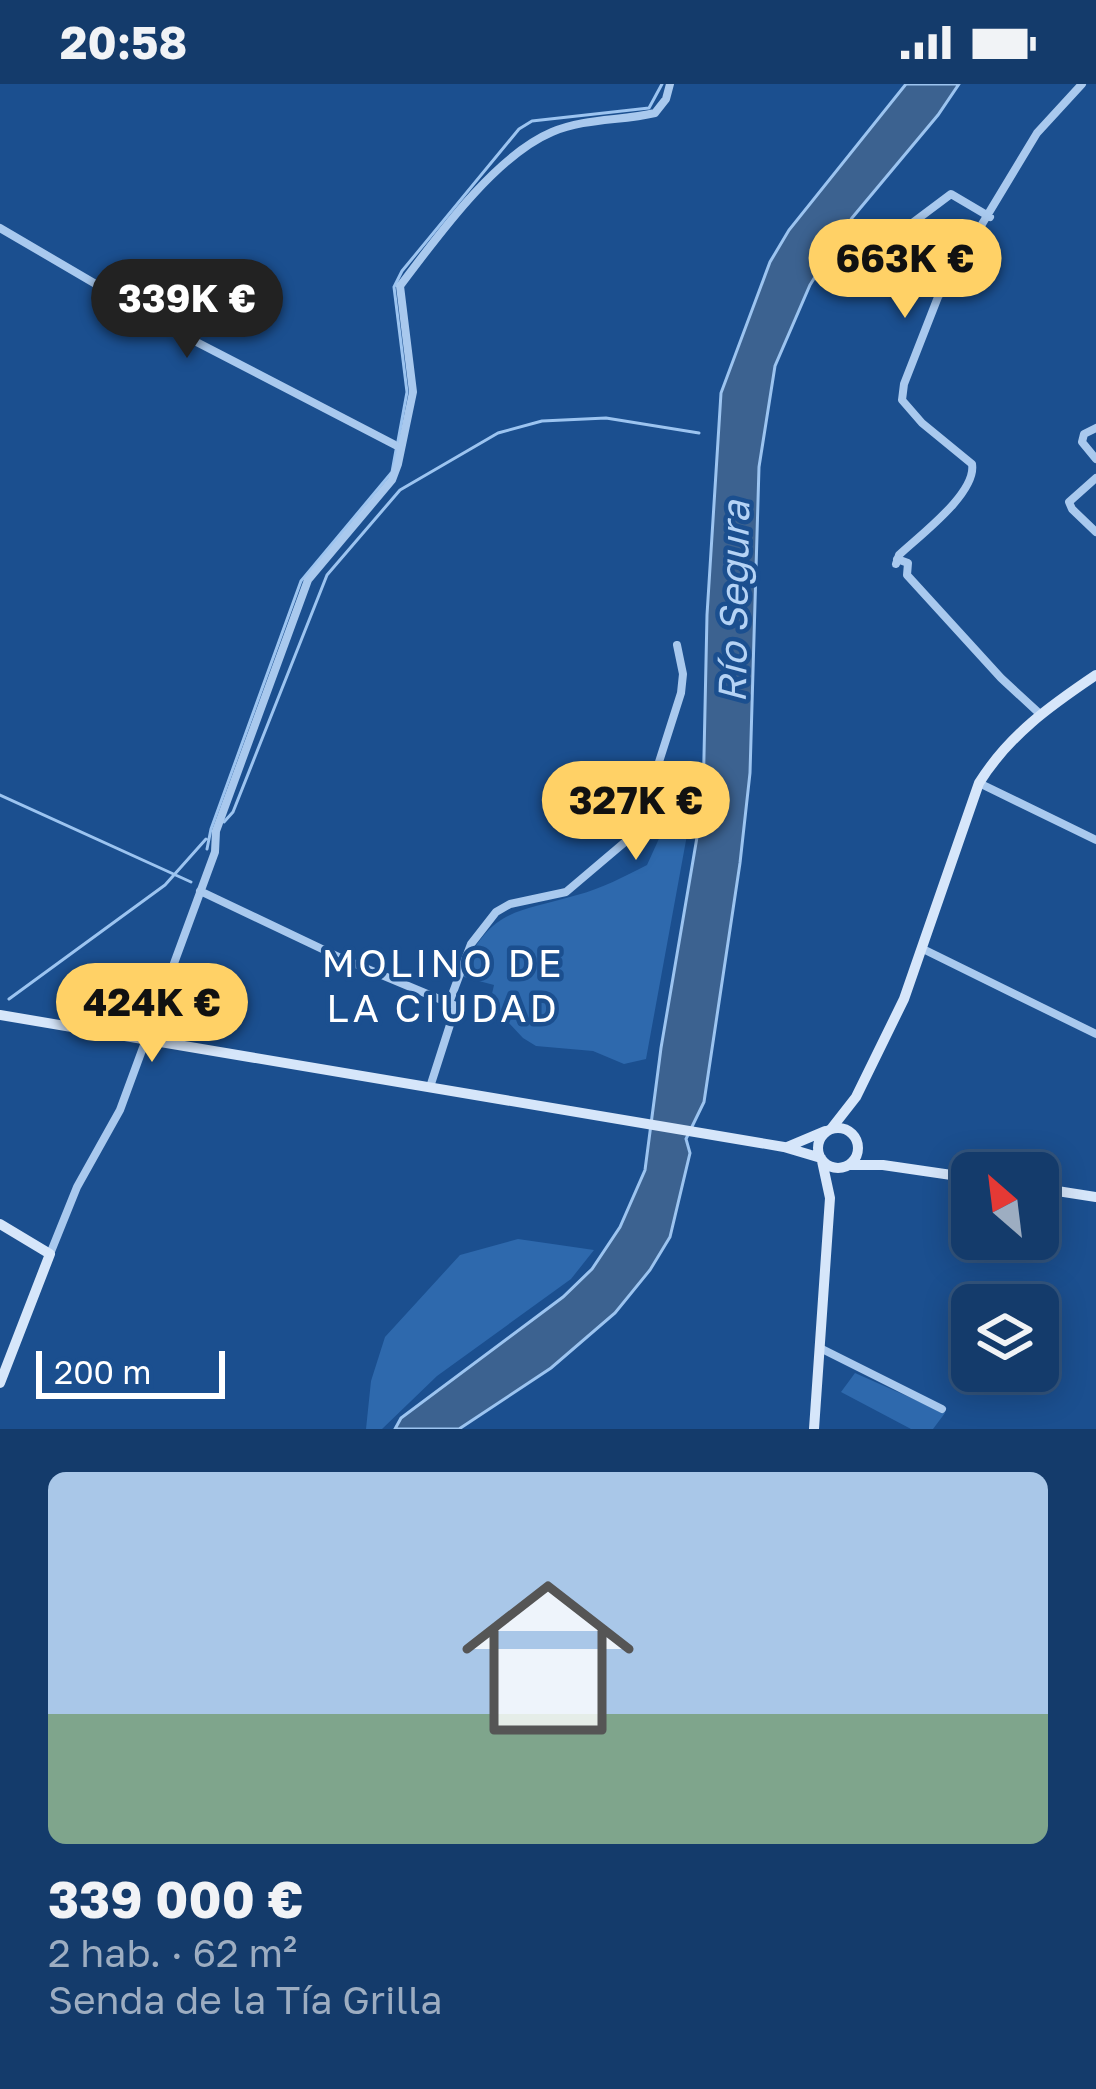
<!DOCTYPE html>
<html lang="es">
<meta charset="utf-8">
<style>
body{margin:0;font-family:"Golos Text",sans-serif;background:#1d4271;color:#f1f3f6;height:100vh;display:flex;flex-direction:column;font-size:45px;white-space:nowrap}
*{box-sizing:border-box;margin:0}
p{font-size:39px;color:#9dadc1}
.icon{flex:none;width:66px;height:66px;fill:none;stroke:currentColor;stroke-width:2;stroke-linecap:round;stroke-linejoin:round}
.map{position:relative;height:1345px;overflow:hidden}
.sheet{display:flex;flex-direction:column;background:#143b6b;flex:1}
.sheet>*{flex:none}
.needle{width:78px;rotate:332deg}
.tools{position:absolute;left:951px;top:1068px;display:grid;gap:24px}
.tools a{display:grid;place-items:center;width:108px;height:108px;border-radius:18px;background:#143b6b;box-shadow:0 6px 30px #0003,0 0 0 3px #33557e;font-size:60px}
.scale{position:absolute;left:36px;bottom:30px;width:189px;box-sizing:border-box;padding-left:12px;border:6px solid #fff;border-top:0;font-size:33px;line-height:42px;white-space:nowrap;color:#fff;-webkit-text-stroke:9px #1b4f8f;paint-order:stroke}
.price{position:absolute;translate:-50% -102px;padding:0 27px;border-radius:42px;background:#ffd166;color:#111;font-size:39px;line-height:78px;filter:drop-shadow(0 3px 6px #0008)}
.price::after{content:'';position:absolute;left:50%;top:72px;width:36px;height:27px;margin-left:-18px;background:inherit;clip-path:polygon(0 0,100% 0,50% 100%)}
.price.on{background:#222;color:#fff}
ul{padding:0;list-style:none}
li{display:grid;align-content:center;gap:24px;height:636px;padding:0 48px}
li span{display:grid;place-items:center;height:372px;border-radius:18px;color:#555}
li>.icon{margin-inline-start:auto}
span .icon{width:216px;height:216px;fill:#fffc;stroke-width:1}
li b{font-size:51px}
.status{display:flex;justify-content:space-between;align-items:center;height:84px;padding:0 60px;background:#143b6b;direction:ltr}
.status svg{height:33px;fill:currentColor}
.map>svg:first-child{display:block}
.green{fill:#2e69ad}
.water{fill:#3c6290;stroke:#9cc4f0;stroke-width:3}
.lines{fill:none;stroke-linecap:round;stroke-linejoin:round}
.stream{stroke:#9cc4f0;stroke-width:3}
.street{stroke:#a9c9ee;stroke-width:8}
.secondary{stroke:#d6e6fa;stroke-width:10}
.labels{text-anchor:middle;dominant-baseline:central;stroke-width:9;stroke-linejoin:round;paint-order:stroke}
.water-label{font-size:39px;font-style:italic;fill:#b5d3f5;stroke:#1b4f8f}
.neighbourhood-label{font-size:39px;letter-spacing:3px;fill:#fff;stroke:#1b4f8f}
</style>
<div class="status"><b>20:58</b><svg viewBox="0 0 49 12"><path d="M0 12V9h3v3zM5 12V6h3v6zM10 12V3h3v9zM15 12V0h3v12zM26 1h20v11H26zM47 4h2v5h-2z"/></svg></div>
<div class="map">
<svg width="1096" height="1345" viewBox="0 0 1096 1345">
<rect width="100%" height="100%" fill="#1b4f8f"/>
<path class="green" d="M667 737 689 740 646 975 624 980 593 967 536 962 523 954 496 925 491 914 494 901 460 892C490 824 515 829 577 811 601 805 625 792 647 781Z
M518 1155 594 1166 571 1195 437 1292 382 1345H366L371 1297 385 1253 460 1171Z
M855 1289 945 1329 933 1345H911L841 1308Z"/>
<path class="water" d="M906 0H959L938 31 852 134 810 201 775 282 759 383 750 689 740 779 704 1018 686 1055 690 1069 670 1153 650 1186 615 1229 551 1284 459 1345H395L401 1334 563 1213 592 1185 620 1143 645 1086 661 964 703 718 707 531 721 309 770 178 789 146Z"/>
<g class="lines">
<path class="stream" d="M398 357 407 308 394 203 402 187 519 45 532 37 649 24 662 0
M0 711 191 798
M224 738 233 728 327 491 400 406 498 349 542 337 606 334 699 349
M207 765 211 745 301 497 392 388 396 366
M9 915 165 801 206 755"/>
<path class="street" d="M0 144 181 250 401 364
M867 173 951 110 990 133
M1096 344 1084 350 1082 358 1096 375
M1096 394 1069 418 1072 425 1096 448
M897 475 908 479 907 491 1001 594 1040 630
M896 480 899 471C919 452 977 409 972 380L922 339 902 316 904 300 938 213 1037 49 1082 0
M979 699 1096 756
M200 807 341 874 456 922 430 1003
M923 865 1096 950
M449 919 471 860 496 828 510 820 566 808 625 758 651 703 681 609 683 590 677 561
M50 1170 77 1103 120 1026 215 768 216 747 308 496 392 396 398 380 413 308 400 202C437 153 495 72 552 48 585 34 621 37 655 29L666 15 670 0
M820 1264 942 1325"/>
<path class="secondary" d="M0 931 701 1049 784 1063 821 1074
M818 1064a20 20 0 1 1 40 0a20 20 0 1 1-40 0Z
M831 1045 856 1013 904 915 979 699C1009 651 1050 622 1096 591
M787 1063 825 1047
M850 1081H883L972 1094
M1038 1104 1096 1113
M0 1140 50 1170 0 1299
M814 1345 830 1114 822 1077"/>
</g>
<g class="labels">
<g class="water-label">
<text transform="translate(733 518) rotate(-89)">Río Segura</text>
</g>
<g class="neighbourhood-label">
<text x="443" y="878">MOLINO DE<tspan x="443" dy="45">LA CIUDAD</tspan></text>
</g>
</g>
</svg>
<div class="tools">
<a><svg class="needle" viewBox="-14 -14 28 28"><path d="M0-13l5 13h-10z" fill="#e53935"/><path d="M0 13l5-13h-10z" fill="#9dadc1"/></svg></a>
<a><svg class="icon" aria-label="layers" viewBox="0 0 24 24"><path d="M12 4l9 5-9 5-9-5zM3 14l9 5 9-5"/></svg></a>
</div>
<div class="scale">200 m</div>
<b class="price" style="left:905px;top:237px">663K €</b>
<b class="price on" style="left:187px;top:277px">339K €</b>
<b class="price" style="left:636px;top:779px">327K €</b>
<b class="price" style="left:152px;top:981px">424K €</b>
</div>
<section class="sheet">
<ul>
<li><span style="background:linear-gradient(#a9c7e8 65%,#7fa58c 0)"><svg class="icon" aria-label="home" viewBox="0 0 24 24"><path d="M3 11l9-7 9 7M6 9v11h12V9"/></svg></span><div><b>339 000 €</b><p>2 hab. · 62 m²</p><p>Senda de la Tía Grilla</p></div></li>
</ul>
</section>
